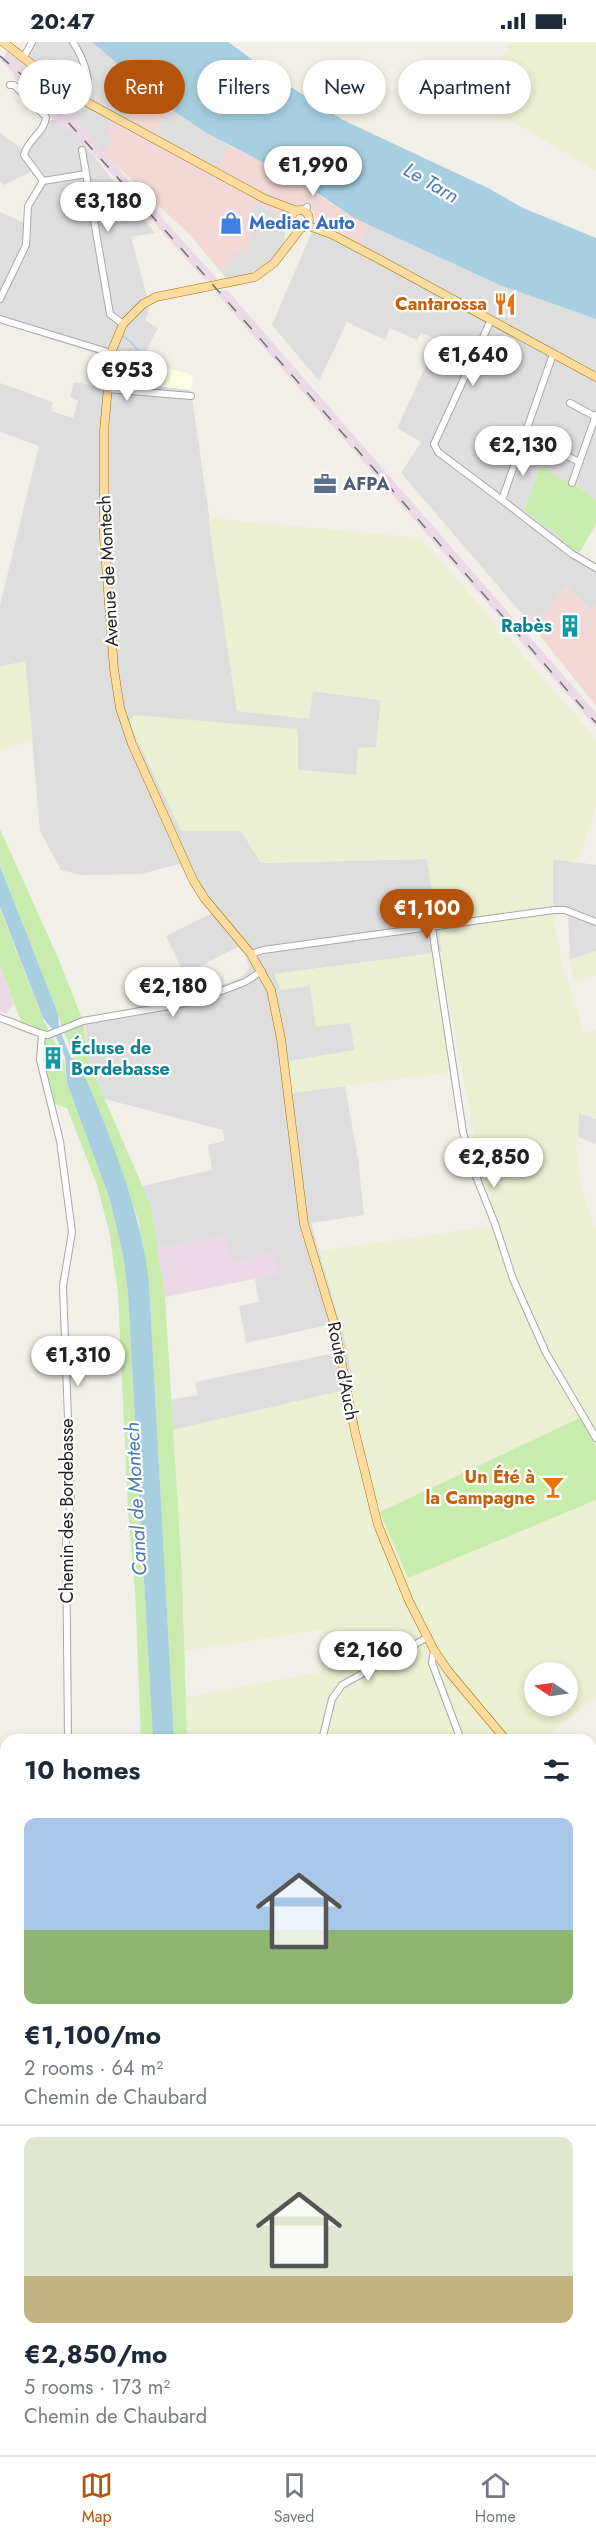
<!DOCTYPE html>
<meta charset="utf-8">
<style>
body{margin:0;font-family:Jost,sans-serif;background:#f2f2f3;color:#1f2937;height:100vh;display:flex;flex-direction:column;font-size:22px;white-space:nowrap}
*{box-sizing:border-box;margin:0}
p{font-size:20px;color:#747a83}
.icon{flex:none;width:33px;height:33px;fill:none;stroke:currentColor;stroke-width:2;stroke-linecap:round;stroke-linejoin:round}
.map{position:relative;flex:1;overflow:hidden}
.drawer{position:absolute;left:0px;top:1692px;width:597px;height:722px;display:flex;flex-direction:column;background:#fff;border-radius:18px 18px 0 0;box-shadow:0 3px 9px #0003}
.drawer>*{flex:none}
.guide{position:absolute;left:18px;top:18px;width:561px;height:54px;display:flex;gap:12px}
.needle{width:39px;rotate:283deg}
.buttons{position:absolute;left:524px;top:1620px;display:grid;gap:12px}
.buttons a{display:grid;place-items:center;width:54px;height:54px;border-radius:50%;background:#fff;box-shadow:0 3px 9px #0003;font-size:30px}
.price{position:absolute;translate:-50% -51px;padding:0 14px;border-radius:21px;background:#fff;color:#222;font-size:20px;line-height:39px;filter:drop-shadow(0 2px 3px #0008)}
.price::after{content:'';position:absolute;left:50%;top:36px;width:18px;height:14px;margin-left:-9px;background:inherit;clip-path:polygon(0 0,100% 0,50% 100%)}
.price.on{background:#b45309;color:#fff}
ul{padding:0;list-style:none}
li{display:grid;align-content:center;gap:12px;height:318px;padding:0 24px}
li+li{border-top:2px solid #e0e1e3}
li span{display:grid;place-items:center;height:186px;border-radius:12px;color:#555}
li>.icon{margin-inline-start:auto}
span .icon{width:108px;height:108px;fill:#fffc;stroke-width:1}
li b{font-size:26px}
h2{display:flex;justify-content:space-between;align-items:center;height:72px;padding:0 24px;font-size:26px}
.pill{padding:0 21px;border-radius:27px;background:#fff;box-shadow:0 3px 9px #0003;font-size:21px;line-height:54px}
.pill.on{background:#b45309;color:#fff}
.status{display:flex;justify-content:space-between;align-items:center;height:42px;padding:0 30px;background:#fff;direction:ltr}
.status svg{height:16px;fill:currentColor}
.dock{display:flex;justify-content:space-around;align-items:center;height:84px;border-top:2px solid #e0e1e3;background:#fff;font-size:16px;color:#747a83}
.dock a{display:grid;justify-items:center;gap:3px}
.dock .on{color:#b45309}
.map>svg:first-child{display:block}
.residential{fill:#dfdede}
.commercial{fill:#f2d9d7}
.industrial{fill:#ebd9e6}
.education{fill:#fdffe3}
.farmland{fill:#ecf0d2;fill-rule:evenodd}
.grass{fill:#c8ecad}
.water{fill:#a7cfe0}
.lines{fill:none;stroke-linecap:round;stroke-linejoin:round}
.stream{stroke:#a7cfe0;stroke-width:1.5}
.minor-casing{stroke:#a8a8a8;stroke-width:8}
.major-casing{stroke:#9e7400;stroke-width:9}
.minor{stroke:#fff;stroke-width:6}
.major{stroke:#fedc9f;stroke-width:8}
.rail{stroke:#6f6f6f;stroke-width:1.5;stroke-dasharray:12 12;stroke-linecap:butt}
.labels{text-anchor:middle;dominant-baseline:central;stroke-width:4.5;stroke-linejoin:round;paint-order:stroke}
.shop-label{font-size:18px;font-weight:bold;fill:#366cbe;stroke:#fff;text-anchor:start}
.food-label{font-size:18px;font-weight:bold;fill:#c56008;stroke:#fff;text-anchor:end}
.service-label{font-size:18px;font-weight:bold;fill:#4e5e75;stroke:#fff;text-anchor:start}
.street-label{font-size:18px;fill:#212121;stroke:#fff}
.culture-label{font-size:18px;font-weight:bold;fill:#0d838f;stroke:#fff;text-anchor:end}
.water-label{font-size:20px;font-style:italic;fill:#4978b4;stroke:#fff}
</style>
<div class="status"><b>20:47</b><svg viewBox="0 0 49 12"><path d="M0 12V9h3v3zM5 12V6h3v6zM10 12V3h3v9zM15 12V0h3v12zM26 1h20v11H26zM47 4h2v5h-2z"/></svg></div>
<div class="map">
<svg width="596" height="2413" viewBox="0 0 596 2413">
<rect width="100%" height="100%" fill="#f1efe7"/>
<path class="residential" d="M31 0H92L147 48 130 79 116 72 115 93 104 112 81 85 76 72 69 65 68 58 8 11 13 2 25 10Z
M169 66 230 104 217 126 154 92Z
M55 77 69 91 73 88 155 191 131 195 150 265 145 278 158 286 143 315 147 321 127 315 117 338 154 341 157 344 191 348 237 669 313 649 381 658 376 706 356 733 297 728 298 688 241 789 261 821 427 817 443 910 275 932 310 944 350 981 355 1008 289 1020 292 1051 345 1044 358 1116 364 1173 311 1181 344 1293 354 1346 173 1388 171 1358 197 1353 195 1340 334 1311 328 1283 246 1301 239 1264 259 1260 255 1237 278 1232 231 1219 225 1194 157 1206 151 1164 142 1144 212 1128 208 1103 224 1099 223 1088 105 1057 90 1023 84 976 196 955 244 933 249 927 246 913 238 905 184 932 166 894 213 871 179 822 141 832 81 833 61 828 40 789 25 619 0 625V563L39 404 0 390V341L53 360 51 369 73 376 78 359 70 355 74 340 102 345 103 314 0 281V170L24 181 29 155 39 140 31 130 4 143 0 140V91L21 106 42 80Z
M256 160 286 178 284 201 272 217 261 226 245 234 227 237 222 231 227 220 236 208 245 212 246 184Z
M317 178 360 202 370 183 502 244 596 277V458L581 447 540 425 524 469 559 494 571 507 596 521V562L592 570 566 544 534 586 401 431 421 400 397 386 438 298 421 291 417 298 390 286 385 298 347 280 319 339 272 283Z
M553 817 596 823V909L570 918 568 872 553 871Z
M579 1070 596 1077V1102L578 1095Z
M596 1773V1914L591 1911V1777Z"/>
<path class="commercial" d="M147 48 169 66 154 92 217 125 230 104 283 130 354 176 370 183 360 202 317 178 311 166 305 163 294 164 286 178 257 160 246 183 255 188 245 212 236 208 231 219 227 220 222 231 190 193 104 112 114 93 107 89 116 72 130 79Z
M566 544 591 570 596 562V664L534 586Z"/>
<path class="industrial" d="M7 10 69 58V65L76 72 81 85 218 238 206 239 73 89 69 92 15 37 13 30 1 19Z
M227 248 596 671V685L215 250Z
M0 923 14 962 6 971 0 969Z
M226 1194 231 1219 275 1210 278 1232 165 1255 157 1206Z"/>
<path class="education" d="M115 314 127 315 193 333 191 348 157 344 154 341 114 338Z"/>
<path class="farmland" d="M511 0H596V129L476 58Z
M208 476 421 496 596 697V765L577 821 553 817 552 865 562 921 584 990 596 988V1077L579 1071 576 1107 583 1152 596 1189V1655L543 1698H187L186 1655 321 1630 324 1587 184 1609 173 1388 354 1346 344 1293 319 1209 499 1183 482 1135 449 961 440 965 451 1030 291 1051 289 1019 355 1008 350 981 316 985 310 944 281 948 274 932 442 910 427 817 261 821 241 789H181L129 680 134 673 298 687V728L356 733 358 706 376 705 381 658 313 649 309 677 237 669ZM534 1630H567V1664H534Z
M25 619 33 699 0 708V625Z
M596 909V933L573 940 570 918Z
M6 1928V2129L0 2120V1930Z
M591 2144 596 2157V2293H591Z
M6 2302V2408H180L182 2413H0V2304Z"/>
<path class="grass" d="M540 425 581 447 596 458V482L580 510 571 507 559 494 524 469Z
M0 787 59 918 83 979 90 1023 151 1164 165 1255 182 1533 187 1698H174L149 1241 138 1177 93 1052 74 1015 0 823Z
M0 867 43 977 64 1019 67 1041 110 1158 123 1213 128 1252 153 1698H141L135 1548 128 1468 118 1251 109 1189 97 1143 67 1066 51 1061 40 1018 42 992 22 982 0 923Z
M580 1376 596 1404V1458L408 1536 380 1470Z"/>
<path class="water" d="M92 0H228L286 42 343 78 488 146 523 166 596 196V277L502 244 354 176 306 143 205 90 169 66Z
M0 824 58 972 59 986 71 1016H74C89 1039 98 1065 108 1091 127 1140 143 1188 149 1241L174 1698H153L128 1252 123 1213 110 1158 67 1041 65 1015 53 988 43 976 0 865Z"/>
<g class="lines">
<path class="stream" d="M123 294 131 300 143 315
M0 2155 6 2152
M591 2220 596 2221"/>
<g class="minor-casing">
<path id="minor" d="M73 0C83 16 94 41 84 59
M24 15 32 0
M10 43H14L46 75C45 90 27 98 24 113L43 139
M82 108 110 272 123 282
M301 169 307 165 306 171
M0 257 26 203 28 164 43 139 86 132
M0 277 111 311
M491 278 434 402 438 410 502 458
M553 312 502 458 572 512 596 526
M108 347 191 354
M570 361 596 375
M553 407 579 420
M572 441 596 373
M432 886 463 1090 475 1132 495 1182 513 1237 546 1311 596 1396
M251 912 263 908 554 868H565L596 880
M0 976C13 980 38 992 48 993L83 979 192 960 245 940 262 929
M42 992 40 1018 60 1099 72 1190 63 1244 71 1457 66 1494 68 1698
M434 1608 432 1621 461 1698
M322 1698 332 1657 342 1643 428 1595
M0 1762 6 1777
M591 2132 596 2145
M0 2293 6 2291
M591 2297H596
M191 2408 195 2413"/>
</g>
<g class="major-casing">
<path id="major" d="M3 0 68 50 265 157 297 169
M291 177a9 9 0 1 1 18 0a9 9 0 1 1-18 0Z
M306 183 331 192 375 215 596 335
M301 186 274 221 255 235 156 255 143 262 123 282 111 311 104 389V496L114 627 120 666 132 702 193 838 205 857 251 912 271 948 281 997 304 1182 334 1281 355 1390 378 1483 409 1559 434 1608 449 1630 506 1698
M591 1804 596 1810"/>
</g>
<use href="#minor" class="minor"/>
<use href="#major" class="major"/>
<path class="rail" d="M0 14 39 48 179 204 596 681"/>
</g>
<defs>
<g id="shop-bare" transform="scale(1.8)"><path d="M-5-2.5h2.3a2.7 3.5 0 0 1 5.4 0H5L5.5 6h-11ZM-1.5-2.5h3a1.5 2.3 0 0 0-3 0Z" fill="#3f7fe0" stroke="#fff" stroke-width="2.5" paint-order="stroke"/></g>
<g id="restaurant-bare" transform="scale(1.8)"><path d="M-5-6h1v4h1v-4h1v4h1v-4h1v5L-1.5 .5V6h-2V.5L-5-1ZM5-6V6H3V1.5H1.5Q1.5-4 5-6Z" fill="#e8710a" stroke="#fff" stroke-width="2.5" paint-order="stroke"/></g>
<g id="office-bare" transform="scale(1.8)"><path d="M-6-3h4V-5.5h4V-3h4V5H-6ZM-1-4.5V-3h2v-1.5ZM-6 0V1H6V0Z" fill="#5c6f8a" stroke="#fff" stroke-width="2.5" paint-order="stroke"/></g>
<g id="building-bare" transform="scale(1.8)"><path d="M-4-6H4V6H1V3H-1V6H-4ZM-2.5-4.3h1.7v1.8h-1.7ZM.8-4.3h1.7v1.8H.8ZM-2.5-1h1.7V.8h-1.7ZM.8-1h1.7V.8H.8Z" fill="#0f9aa8" stroke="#fff" stroke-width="2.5" paint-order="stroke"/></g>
<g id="bar-bare" transform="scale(1.8)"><path d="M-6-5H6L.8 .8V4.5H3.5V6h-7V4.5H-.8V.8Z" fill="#e8710a" stroke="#fff" stroke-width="2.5" paint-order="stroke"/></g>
</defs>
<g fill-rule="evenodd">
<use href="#shop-bare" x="231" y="181"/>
<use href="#restaurant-bare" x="505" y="262"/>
<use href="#office-bare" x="325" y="442"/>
<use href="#building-bare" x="570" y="584"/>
<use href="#building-bare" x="53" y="1016"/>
<use href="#bar-bare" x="553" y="1445"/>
</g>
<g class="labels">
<g class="shop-label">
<text x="249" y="181">Mediac Auto</text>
</g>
<g class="food-label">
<text x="487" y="262">Cantarossa</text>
<text x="535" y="1435">Un Été à<tspan x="535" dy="21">la Campagne</tspan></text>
</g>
<g class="service-label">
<text x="343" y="442">AFPA</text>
</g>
<g class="street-label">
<text transform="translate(108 529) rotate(-93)">Avenue de Montech</text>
<text transform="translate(343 1329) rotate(79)">Route d'Auch</text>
<text transform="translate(67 1469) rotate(-90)">Chemin des Bordebasse</text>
</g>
<g class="culture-label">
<text x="552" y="584">Rabès</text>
<text x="71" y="1006" text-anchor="start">Écluse de<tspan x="71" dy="21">Bordebasse</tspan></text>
</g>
<g class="water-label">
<text transform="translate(431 141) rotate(30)">Le Tarn</text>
<text transform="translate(136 1457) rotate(-93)">Canal de Montech</text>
</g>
</g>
</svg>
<div class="buttons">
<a><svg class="needle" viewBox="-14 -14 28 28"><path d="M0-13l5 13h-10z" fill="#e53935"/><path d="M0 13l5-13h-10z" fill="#747a83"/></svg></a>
</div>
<b class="price" style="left:313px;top:155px">€1,990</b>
<b class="price" style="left:108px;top:191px">€3,180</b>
<b class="price" style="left:473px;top:345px">€1,640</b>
<b class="price" style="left:127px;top:360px">€953</b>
<b class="price" style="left:523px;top:435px">€2,130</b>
<b class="price on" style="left:427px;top:898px">€1,100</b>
<b class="price" style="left:173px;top:976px">€2,180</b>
<b class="price" style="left:494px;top:1147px">€2,850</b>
<b class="price" style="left:78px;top:1345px">€1,310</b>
<b class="price" style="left:368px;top:1640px">€2,160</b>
<div class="guide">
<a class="pill">Buy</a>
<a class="pill on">Rent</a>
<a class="pill">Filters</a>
<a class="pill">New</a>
<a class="pill">Apartment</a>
</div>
<section class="drawer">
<h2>10 homes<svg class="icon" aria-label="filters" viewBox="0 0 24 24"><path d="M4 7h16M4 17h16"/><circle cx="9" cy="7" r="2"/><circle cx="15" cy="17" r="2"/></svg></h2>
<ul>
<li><span style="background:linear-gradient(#a9c7e8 60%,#8fb573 0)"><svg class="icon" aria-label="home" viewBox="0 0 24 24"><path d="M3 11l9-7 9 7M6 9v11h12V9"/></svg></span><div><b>€1,100/mo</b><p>2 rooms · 64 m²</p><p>Chemin de Chaubard</p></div></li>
<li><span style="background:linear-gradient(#dfe7d0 75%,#c2b280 0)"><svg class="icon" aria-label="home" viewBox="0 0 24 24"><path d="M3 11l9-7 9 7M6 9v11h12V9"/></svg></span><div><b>€2,850/mo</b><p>5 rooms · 173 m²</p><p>Chemin de Chaubard</p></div></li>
</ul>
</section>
</div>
<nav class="dock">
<a class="on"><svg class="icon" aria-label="map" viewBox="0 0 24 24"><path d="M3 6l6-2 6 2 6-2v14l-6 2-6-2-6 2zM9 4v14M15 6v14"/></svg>Map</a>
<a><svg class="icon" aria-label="saved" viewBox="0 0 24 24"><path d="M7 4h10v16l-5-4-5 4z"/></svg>Saved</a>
<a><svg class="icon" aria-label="home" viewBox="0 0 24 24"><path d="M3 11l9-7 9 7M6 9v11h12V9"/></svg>Home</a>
</nav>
